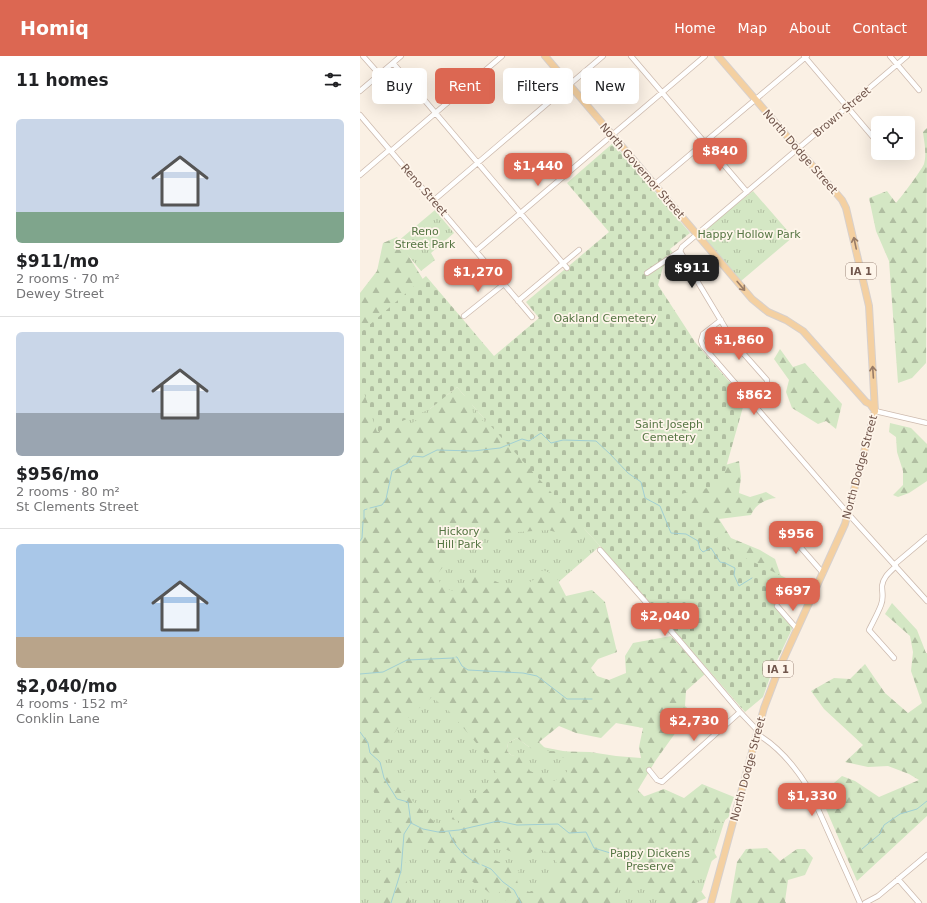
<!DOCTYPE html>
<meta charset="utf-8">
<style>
body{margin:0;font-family:"DejaVu Sans",sans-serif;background:#f2f2f2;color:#202124;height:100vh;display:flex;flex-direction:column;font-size:15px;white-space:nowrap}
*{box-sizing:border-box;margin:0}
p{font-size:13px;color:#757577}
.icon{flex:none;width:22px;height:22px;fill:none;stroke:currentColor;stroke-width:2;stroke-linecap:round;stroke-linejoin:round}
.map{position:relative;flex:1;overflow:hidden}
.panel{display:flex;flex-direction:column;background:#fff;width:360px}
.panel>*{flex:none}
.banner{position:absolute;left:12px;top:12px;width:380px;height:36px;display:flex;gap:8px}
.buttons{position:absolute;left:511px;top:60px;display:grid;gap:8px}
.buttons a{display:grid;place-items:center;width:44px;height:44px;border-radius:6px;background:#fff;box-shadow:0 4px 16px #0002;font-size:20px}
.price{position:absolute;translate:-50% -34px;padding:0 9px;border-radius:8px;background:#dc6752;color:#fff;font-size:13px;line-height:26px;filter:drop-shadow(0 1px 2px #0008)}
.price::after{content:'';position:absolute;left:50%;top:24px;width:12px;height:9px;margin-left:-6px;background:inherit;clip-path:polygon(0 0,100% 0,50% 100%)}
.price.on{background:#222;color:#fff}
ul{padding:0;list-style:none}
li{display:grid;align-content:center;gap:8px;height:212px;padding:0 16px}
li+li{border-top:1px solid #e0e0e0}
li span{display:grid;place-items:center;height:124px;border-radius:6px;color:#555}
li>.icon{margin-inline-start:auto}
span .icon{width:72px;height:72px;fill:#fffc;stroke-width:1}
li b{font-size:17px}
h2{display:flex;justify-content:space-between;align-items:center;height:48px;padding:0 16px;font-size:17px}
.chip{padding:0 14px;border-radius:6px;background:#fff;box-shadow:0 4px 16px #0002;font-size:14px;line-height:36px}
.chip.on{background:#dc6752;color:#fff}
header{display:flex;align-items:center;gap:24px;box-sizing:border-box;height:56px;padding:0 20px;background:#dc6752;color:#fff}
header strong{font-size:19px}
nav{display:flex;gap:22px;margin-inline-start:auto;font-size:14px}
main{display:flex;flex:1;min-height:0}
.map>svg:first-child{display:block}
.grass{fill:url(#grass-tufts)}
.forest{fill:url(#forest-firs);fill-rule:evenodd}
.cemetery{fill:url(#cemetery-stones)}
.garden{fill:#d4e7c4}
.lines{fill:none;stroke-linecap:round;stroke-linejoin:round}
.stream{stroke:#a1cfd3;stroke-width:1}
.minor-casing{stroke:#cdbaae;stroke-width:6}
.major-casing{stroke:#d7d0cd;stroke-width:8}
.minor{stroke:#fff;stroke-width:4.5}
.major{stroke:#f4d0a1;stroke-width:6}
.oneway{stroke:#987b66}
.labels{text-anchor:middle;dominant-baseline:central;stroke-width:3.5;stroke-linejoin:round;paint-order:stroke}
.shield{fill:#fef5ea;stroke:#9b867b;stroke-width:1}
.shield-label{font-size:10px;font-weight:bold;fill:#71564c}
.street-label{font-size:11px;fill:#71564c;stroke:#fef5ea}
.park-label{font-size:11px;fill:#567644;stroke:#fef5ea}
</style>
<header>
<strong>Homiq</strong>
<nav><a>Home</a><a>Map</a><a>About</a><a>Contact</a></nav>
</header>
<main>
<section class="panel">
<h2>11 homes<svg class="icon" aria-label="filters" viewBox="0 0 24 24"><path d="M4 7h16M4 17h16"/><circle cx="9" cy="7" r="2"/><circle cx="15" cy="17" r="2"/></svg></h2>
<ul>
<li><span style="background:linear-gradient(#c9d6e8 75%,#7fa58c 0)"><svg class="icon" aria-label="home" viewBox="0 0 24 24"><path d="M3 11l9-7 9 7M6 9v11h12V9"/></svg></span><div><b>$911/mo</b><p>2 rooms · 70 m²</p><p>Dewey Street</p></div></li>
<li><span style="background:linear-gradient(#c9d6e8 65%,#9aa5b1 0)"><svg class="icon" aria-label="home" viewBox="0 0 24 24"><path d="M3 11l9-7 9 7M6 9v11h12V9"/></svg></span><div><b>$956/mo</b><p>2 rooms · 80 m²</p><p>St Clements Street</p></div></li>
<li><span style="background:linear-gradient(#a9c7e8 75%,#b9a48a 0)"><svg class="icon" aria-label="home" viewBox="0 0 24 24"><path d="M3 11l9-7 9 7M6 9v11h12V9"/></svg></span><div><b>$2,040/mo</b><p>4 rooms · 152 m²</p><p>Conklin Lane</p></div></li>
</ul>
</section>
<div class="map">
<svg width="567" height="847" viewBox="0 0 567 847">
<defs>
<pattern id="grass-tufts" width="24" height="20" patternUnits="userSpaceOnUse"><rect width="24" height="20" fill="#d4e7c4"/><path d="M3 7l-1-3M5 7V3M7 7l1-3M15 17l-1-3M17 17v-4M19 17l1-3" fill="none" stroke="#b0bea1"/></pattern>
<pattern id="forest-firs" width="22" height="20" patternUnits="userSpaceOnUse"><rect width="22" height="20" fill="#d4e7c4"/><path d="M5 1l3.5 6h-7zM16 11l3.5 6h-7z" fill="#b0bea1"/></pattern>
<pattern id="cemetery-stones" width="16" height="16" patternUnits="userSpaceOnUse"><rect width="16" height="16" fill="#d4e7c4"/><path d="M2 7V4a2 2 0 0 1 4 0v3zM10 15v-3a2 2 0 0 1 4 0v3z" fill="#b0bea1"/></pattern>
</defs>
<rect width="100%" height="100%" fill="#faf0e4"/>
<path class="grass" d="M393 135 433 181 381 225 337 179Z
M75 154 94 177 71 197 75 204 61 215 37 186Z
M0 324 70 353 97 331 120 358 240 490 111 602 148 710 158 701 151 699 147 695 148 687 157 682 169 691 172 689 265 707 274 730 306 763 371 745 342 835 327 847H50L49 840 46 847H0Z"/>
<path class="forest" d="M567 72 566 307 552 322 538 327 529 205 516 175 509 142 527 135 536 147C542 140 561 115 564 108 567 98 564 85 563 76Z
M37 181 64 225 0 281V237L17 215 23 187Z
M420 293 433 311 445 307 482 348 476 373 466 365 458 368 432 352 426 336 429 324 414 303Z
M0 319 15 337 6 351 20 378 54 366 73 354 79 340 96 339 111 341 113 357 124 366 138 360 362 410 379 405 381 421 379 437 390 441 406 436 416 442C405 443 395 449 391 459L359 463 371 482 400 494 415 503 423 526 223 465 225 484 188 474 103 480 95 497 77 518 81 530 93 535 117 517 144 529 168 527 177 522 183 514 195 519 206 540 232 534 245 546 257 596 238 603 231 612 237 620 249 624 266 617 265 600 273 587 311 580 345 618 326 635 325 650 335 659 316 676 296 704 276 737 280 742 304 733 324 742 342 728 374 741 370 752 369 761 344 780 357 801 331 821 346 842 336 847H301L292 828 258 830 257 840 264 847H145L146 841 145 834 143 833 134 841 126 834 103 820 80 797 57 788 48 789C43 807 47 829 50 847H21L24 823 32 797V769L28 755 0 717ZM72 641 88 654 124 696 139 721 117 742H101L91 763 99 765V770C95 771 91 773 87 772 63 765 33 720 18 700L40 669ZM256 667 283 672 279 691 281 702 256 700 230 696 188 695 179 686 199 670 216 677 241 682ZM157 682 180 699 205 702 211 707 206 717 194 725 170 715 163 701 151 699 147 695 148 687ZM140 791 152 796 168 799 176 792C191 796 195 802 201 815L182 831 169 836C159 829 154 828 159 815L135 804 130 799V794Z
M530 367 551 372 567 388V425L549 437 538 441 533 439 543 429V415L537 396 536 381 529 376Z
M532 547 557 574 566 597H567V760L497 825 460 739 482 720 495 725 519 741 559 724 549 718 528 710 508 711 485 706 503 689 464 653 451 635 474 622 490 623 505 608 525 637 548 657 562 647 551 615 553 596 550 580 525 558Z
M407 792 420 805 437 793H445L453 802 445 819 428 824 425 845 426 847H370L377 806 386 793Z"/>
<path class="cemetery" d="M253 87 330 177 310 193 316 201 303 211 298 229 335 286 385 344 361 429 316 439 369 494 426 522 414 549 433 571 413 613 403 641 385 656 240 490 120 358 97 331 70 353 17 376 0 324V277L66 220 134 300 179 262 166 246 249 176 207 127Z"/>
<path class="garden" d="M382 178H387L397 182 390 196 387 198 373 189Z"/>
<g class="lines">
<path class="stream" d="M10 452 22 449 26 443 32 415 48 407 53 400 63 401 77 394 113 395 140 392 162 383 169 385 181 377 191 387 203 384 236 385 250 398 268 417 281 426 285 442 300 450 311 477 326 478 338 485 340 493 343 496 351 492 360 506 365 507 375 512 374 519 379 530 392 522
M4 463V454L7 453
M0 485 2 482 3 466
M96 601H97L102 610 108 614 163 617 177 620 207 643H232
M0 618 23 616 47 604 94 602
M0 676 8 687 10 697 20 706 24 722 37 743 48 746 51 767 44 778 41 815 31 847
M51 767 63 773 78 776 99 774 138 765 157 769 198 768 209 777 226 776 234 792 273 804
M89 776C94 790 105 802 119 808
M502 793 520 778 524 769 540 758 557 753 567 745
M122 809 131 813 143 826 154 834 161 847"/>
<g class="minor-casing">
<path id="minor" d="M3 0 19 18
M271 0 387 136
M444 0 518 87
M530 0 559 34
M33 7 207 212
M0 35 41 0
M0 59 172 261
M526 97 527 99
M0 119 28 95H31L142 0
M294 129 447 0
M73 145 243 0
M116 195 345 0
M320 195 339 228 369 278 383 297 407 324V328L389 342
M287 217 320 195 322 191 547 0
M158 245 219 194
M104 260 144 228
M361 264 343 278 341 285 343 290 492 462 567 545
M515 355 567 367
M422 470 463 517
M240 494 319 584 380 656 398 675
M535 508 567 481
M417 550 437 573
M534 602 509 574C513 566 518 557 521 549 524 542 522 537 522 530 523 521 530 516 536 510
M397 678C419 691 435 710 449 733L500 847
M289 714 297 724 302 726 380 656
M538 823 559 847
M505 847 518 840 567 799"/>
</g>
<g class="major-casing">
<path id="major" d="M185 0 392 243 408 256 426 264 443 275 506 346 510 348 515 355
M351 847 404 652 418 615 485 468 515 355 509 250 486 152 482 144 358 0"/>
</g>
<use href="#minor" class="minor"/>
<use href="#major" class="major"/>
</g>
<defs><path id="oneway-shaft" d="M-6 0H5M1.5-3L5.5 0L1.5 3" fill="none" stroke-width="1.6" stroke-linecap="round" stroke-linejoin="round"/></defs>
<g class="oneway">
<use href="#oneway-shaft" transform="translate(495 187) rotate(-102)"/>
<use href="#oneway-shaft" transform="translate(381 230) rotate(50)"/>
<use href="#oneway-shaft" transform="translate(513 316) rotate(-94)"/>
</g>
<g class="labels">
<g class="shield">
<rect x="486" y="207" width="30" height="16" rx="3"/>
<rect x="403" y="605" width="30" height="16" rx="3"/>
</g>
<g class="shield-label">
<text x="501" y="215">IA 1</text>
<text x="418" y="613">IA 1</text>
</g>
<g class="street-label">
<text transform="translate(482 56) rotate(-40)">Brown Street</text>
<text transform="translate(440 96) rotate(49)">North Dodge Street</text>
<text transform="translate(282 115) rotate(49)">North Governor Street</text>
<text transform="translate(64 134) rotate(49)">Reno Street</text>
<text transform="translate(500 411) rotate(-75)">North Dodge Street</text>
<text transform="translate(388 713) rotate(-75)">North Dodge Street</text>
</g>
<g class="park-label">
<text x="65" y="175">Reno<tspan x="65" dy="13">Street Park</tspan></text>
<text x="389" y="178">Happy Hollow Park</text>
<text x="245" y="262">Oakland Cemetery</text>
<text x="309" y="368">Saint Joseph<tspan x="309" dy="13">Cemetery</tspan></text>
<text x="99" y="475">Hickory<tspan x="99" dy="13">Hill Park</tspan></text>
<text x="290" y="797">Pappy Dickens<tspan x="290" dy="13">Preserve</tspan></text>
</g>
</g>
</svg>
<div class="buttons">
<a><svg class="icon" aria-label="locate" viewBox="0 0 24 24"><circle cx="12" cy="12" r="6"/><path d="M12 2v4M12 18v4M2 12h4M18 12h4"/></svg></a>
</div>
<b class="price" style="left:360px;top:116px">$840</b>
<b class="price" style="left:178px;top:131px">$1,440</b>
<b class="price on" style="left:332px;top:233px">$911</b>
<b class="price" style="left:118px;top:237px">$1,270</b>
<b class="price" style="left:379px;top:305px">$1,860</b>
<b class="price" style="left:394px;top:360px">$862</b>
<b class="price" style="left:436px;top:499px">$956</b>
<b class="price" style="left:433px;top:556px">$697</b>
<b class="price" style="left:305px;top:581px">$2,040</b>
<b class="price" style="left:334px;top:686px">$2,730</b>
<b class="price" style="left:452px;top:761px">$1,330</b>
<div class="banner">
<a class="chip">Buy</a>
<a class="chip on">Rent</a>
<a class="chip">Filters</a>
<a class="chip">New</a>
</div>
</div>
</main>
